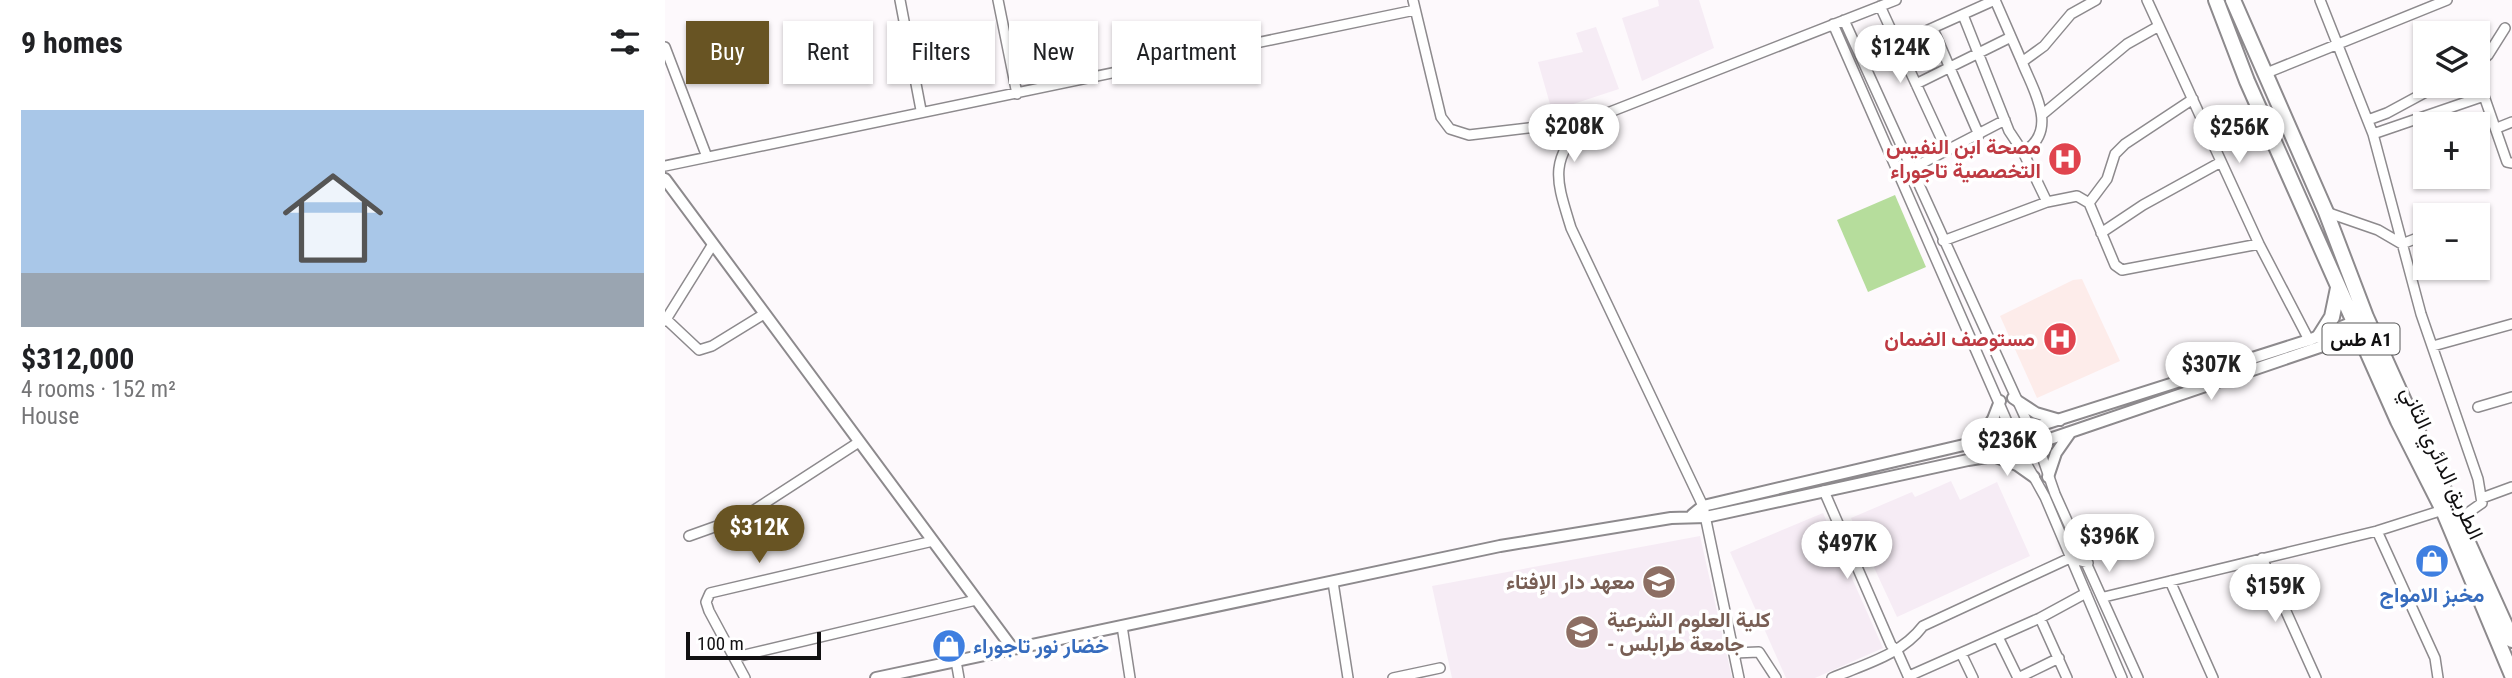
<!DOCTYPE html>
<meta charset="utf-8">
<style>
body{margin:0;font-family:"Roboto Condensed",Vazirmatn,sans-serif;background:#f2f2f2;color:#202124;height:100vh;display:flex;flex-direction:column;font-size:26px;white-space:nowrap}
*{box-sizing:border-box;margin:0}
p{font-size:23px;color:#757577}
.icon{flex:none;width:38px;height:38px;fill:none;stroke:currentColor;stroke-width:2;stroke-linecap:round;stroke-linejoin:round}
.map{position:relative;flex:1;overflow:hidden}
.panel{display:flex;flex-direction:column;background:#fff;width:665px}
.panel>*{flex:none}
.hud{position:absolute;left:21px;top:21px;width:665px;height:63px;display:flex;gap:14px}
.fabs{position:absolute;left:1748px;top:21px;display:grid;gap:14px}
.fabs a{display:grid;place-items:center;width:77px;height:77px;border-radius:0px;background:#fff;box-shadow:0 2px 5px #0004;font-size:35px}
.scale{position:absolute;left:21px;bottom:18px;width:135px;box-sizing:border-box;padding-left:7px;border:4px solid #111011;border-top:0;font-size:19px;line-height:24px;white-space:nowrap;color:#111011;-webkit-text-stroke:5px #fff;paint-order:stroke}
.price{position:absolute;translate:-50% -60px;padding:0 16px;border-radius:24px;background:#fff;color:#222;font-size:23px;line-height:46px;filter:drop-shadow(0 2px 4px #0008)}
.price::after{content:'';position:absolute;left:50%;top:42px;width:21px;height:16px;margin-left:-10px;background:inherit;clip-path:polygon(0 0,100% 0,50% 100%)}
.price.on{background:#685423;color:#fff}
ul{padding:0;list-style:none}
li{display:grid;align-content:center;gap:14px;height:371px;padding:0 21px}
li+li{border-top:2px solid #e0e0e0}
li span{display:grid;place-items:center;height:217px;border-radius:0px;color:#555}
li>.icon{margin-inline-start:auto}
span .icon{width:126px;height:126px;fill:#fffc;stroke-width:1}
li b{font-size:30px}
h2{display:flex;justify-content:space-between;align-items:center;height:84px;padding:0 21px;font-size:30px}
.pill{padding:0 24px;border-radius:0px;background:#fff;box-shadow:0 2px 5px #0004;font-size:24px;line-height:63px}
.pill.on{background:#685423;color:#fff}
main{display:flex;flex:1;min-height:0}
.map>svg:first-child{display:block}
.built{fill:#f6ecf5}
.medical{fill:#fdecea}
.green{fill:#b6dd9c}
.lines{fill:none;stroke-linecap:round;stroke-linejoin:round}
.minor-casing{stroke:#8d8a8d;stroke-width:12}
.tertiary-casing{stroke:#8d8a8d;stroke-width:14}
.trunk-casing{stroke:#8d8a8d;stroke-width:18}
.minor{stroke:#fff;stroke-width:9}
.tertiary{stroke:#fff;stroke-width:10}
.trunk{stroke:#fff;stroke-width:14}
.labels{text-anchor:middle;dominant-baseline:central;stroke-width:7;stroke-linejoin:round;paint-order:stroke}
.shield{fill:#fff;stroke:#585858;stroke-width:2}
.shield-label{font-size:19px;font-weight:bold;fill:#111011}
.health-label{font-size:21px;font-weight:bold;fill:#be3a42;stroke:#fff;text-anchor:end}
.street-label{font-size:21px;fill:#111011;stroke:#fff}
.education-label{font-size:21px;font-weight:bold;fill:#785e54;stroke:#fff;text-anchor:end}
.shop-label{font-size:21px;font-weight:bold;fill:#366cbe;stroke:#fff}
</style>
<main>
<section class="panel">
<h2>9 homes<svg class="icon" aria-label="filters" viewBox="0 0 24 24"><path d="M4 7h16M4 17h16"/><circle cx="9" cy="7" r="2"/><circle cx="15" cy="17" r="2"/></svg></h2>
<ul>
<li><span style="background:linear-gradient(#a9c7e8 75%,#9aa5b1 0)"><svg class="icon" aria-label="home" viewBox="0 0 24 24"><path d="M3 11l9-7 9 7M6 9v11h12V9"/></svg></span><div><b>$312,000</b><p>4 rooms · 152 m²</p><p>House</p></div></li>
</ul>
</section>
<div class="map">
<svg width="1847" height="678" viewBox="0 0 1847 678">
<rect width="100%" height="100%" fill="#fdf9fc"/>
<path class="built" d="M993 0H1034L1049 48 977 81 957 18 994 6Z
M931 27 954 89 887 111 873 62 918 52 911 33Z
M1286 481 1295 500 1332 482 1365 556 1232 617 1186 518 1247 492 1250 497Z
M1158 513 1218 648 1150 678H1121L1065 552Z
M1035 536 1067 678H787L767 586Z"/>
<path class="medical" d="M1417 279 1455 361 1372 398 1335 316 1408 280Z"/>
<path class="green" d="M1230 195 1261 267 1203 292 1172 220Z"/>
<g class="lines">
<g class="minor-casing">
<path id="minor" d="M235 0 256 110
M333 0 352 94
M748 0 776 117 785 129 804 135 922 121
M1330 0 1357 62
M1482 0 1594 244 1644 340
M1655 0 1708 134 1756 314 1813 479 1817 503 1794 519
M1215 6 1282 151
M1298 15 1344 131 1358 152 1382 202
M1179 20 1364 426
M1168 24 1347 433
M1268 29 1314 135
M1232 44 1330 0
M0 47 42 157
M1813 64 1823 55 1840 28
M1599 74 1782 0
M1251 84 1346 37
M1378 114 1462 44 1494 26
M1703 120 1722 113 1772 86
M1832 128 1847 122
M1708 134 1819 96 1842 162 1847 163
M1358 152C1395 131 1368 90 1357 62L1379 46 1406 14 1431 0
M0 166 750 10
M1242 171 1340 120
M1424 203 1442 179 1450 154 1460 144 1528 99
M1661 212 1713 230 1737 244 1760 235
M1811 215H1812
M1436 233 1478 205 1556 162
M1278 241 1382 202 1412 196 1424 203 1450 265 1457 270 1594 244
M1 319 34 350 47 346 99 314
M0 321 48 244
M1768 346 1847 324
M1813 407 1847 397
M1373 445 1390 494 1473 678
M1356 454 1380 497 1457 678
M1159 491 1226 645 1232 651 1244 678
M1817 498 1847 487
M1712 531 1770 658 1773 678
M24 536 80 516 194 442
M1597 558 1651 678
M1505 581 1548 678
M668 582 683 678
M1439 597 1712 531 1778 510
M457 626 465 678
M1333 637 1353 678
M1069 653 1094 652 1111 678
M1296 653 1308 678
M71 657 311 600
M291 661 294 678
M1244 676 1375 618
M80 678 44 611 41 602 45 593 268 541
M728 678 775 668
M1074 678 1038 506 906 228C891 179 883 161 922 121L1231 0
M1167 678C1200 664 1236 655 1258 626L1405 558 1423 563
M1353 678 1394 658
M1402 678 1375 618 1421 593"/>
</g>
<g class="tertiary-casing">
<path id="tertiary" d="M0 179 348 649
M1348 398 1371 413 1395 420
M1345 440a14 14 0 1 1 28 0a14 14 0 1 1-28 0Z
M1367 428 1644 340 1696 319
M1312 443 1328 419 1335 401
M1373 443 1699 332
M1331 457 1352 465 1369 477
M1383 477 1391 453 1405 433
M1027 515 1038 506 1346 434
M211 678 835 546 1006 518 1041 517 1303 460 1353 452"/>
</g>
<g class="trunk-casing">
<path id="trunk" d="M1551 0 1582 81 1733 421 1778 510 1847 675
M1568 0 1661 212 1701 317 1847 640
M1655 336 1667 317 1673 288"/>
</g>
<use href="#minor" class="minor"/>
<use href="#tertiary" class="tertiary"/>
<use href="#trunk" class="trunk"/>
</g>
<defs>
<g id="hospital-disc" transform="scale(1.75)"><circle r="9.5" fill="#e0444e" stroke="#fff"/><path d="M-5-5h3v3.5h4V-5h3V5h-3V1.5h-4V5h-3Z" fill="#fff"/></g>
<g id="shop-disc" transform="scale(1.75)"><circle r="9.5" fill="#3f7fe0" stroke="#fff"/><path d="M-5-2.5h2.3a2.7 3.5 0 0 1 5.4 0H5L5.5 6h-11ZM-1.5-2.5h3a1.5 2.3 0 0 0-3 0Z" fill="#fff"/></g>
<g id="university-disc" transform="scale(1.75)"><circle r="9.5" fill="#8d6e63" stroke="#fff"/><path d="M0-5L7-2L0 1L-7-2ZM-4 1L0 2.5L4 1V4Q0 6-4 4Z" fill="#fff"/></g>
</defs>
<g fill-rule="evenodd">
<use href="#hospital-disc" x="1400" y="159"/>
<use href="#hospital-disc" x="1395" y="339"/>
<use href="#shop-disc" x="1767" y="561"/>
<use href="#university-disc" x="994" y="582"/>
<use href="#university-disc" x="917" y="632"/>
<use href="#shop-disc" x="284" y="646"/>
</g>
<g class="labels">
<rect class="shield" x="1657.5" y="323.5" width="77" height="31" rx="5"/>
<g class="shield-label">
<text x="1696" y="339">طس A1</text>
</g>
<g class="health-label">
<text x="1376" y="147">مصحة ابن النفيس<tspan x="1376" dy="24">التخصصية تاجوراء</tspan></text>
<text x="1370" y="339">مستوصف الضمان</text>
</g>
<g class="street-label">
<text transform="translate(1777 463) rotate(65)">الطريق الدائري الثاني</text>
</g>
<g class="education-label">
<text x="970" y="582">معهد دار الإفتاء</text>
<text x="942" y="620" text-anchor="start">كلية العلوم الشرعية<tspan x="942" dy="24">- جامعة طرابلس</tspan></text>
</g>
<g class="shop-label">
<text x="1767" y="595">مخبز الامواج</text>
<text x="308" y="646" text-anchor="start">خضار نور تاجوراء</text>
</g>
</g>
</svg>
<div class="fabs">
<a><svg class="icon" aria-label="layers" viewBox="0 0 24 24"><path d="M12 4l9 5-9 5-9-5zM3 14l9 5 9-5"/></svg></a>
<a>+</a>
<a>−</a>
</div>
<div class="scale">100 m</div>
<b class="price" style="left:1235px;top:85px">$124K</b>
<b class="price" style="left:909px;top:164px">$208K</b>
<b class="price" style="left:1574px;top:165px">$256K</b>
<b class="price" style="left:1546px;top:402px">$307K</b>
<b class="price" style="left:1342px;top:478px">$236K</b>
<b class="price on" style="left:94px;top:565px">$312K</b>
<b class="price" style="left:1444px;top:574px">$396K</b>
<b class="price" style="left:1182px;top:581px">$497K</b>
<b class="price" style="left:1610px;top:624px">$159K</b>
<div class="hud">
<a class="pill on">Buy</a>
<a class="pill">Rent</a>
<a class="pill">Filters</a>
<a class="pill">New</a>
<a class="pill">Apartment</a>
</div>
</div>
</main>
